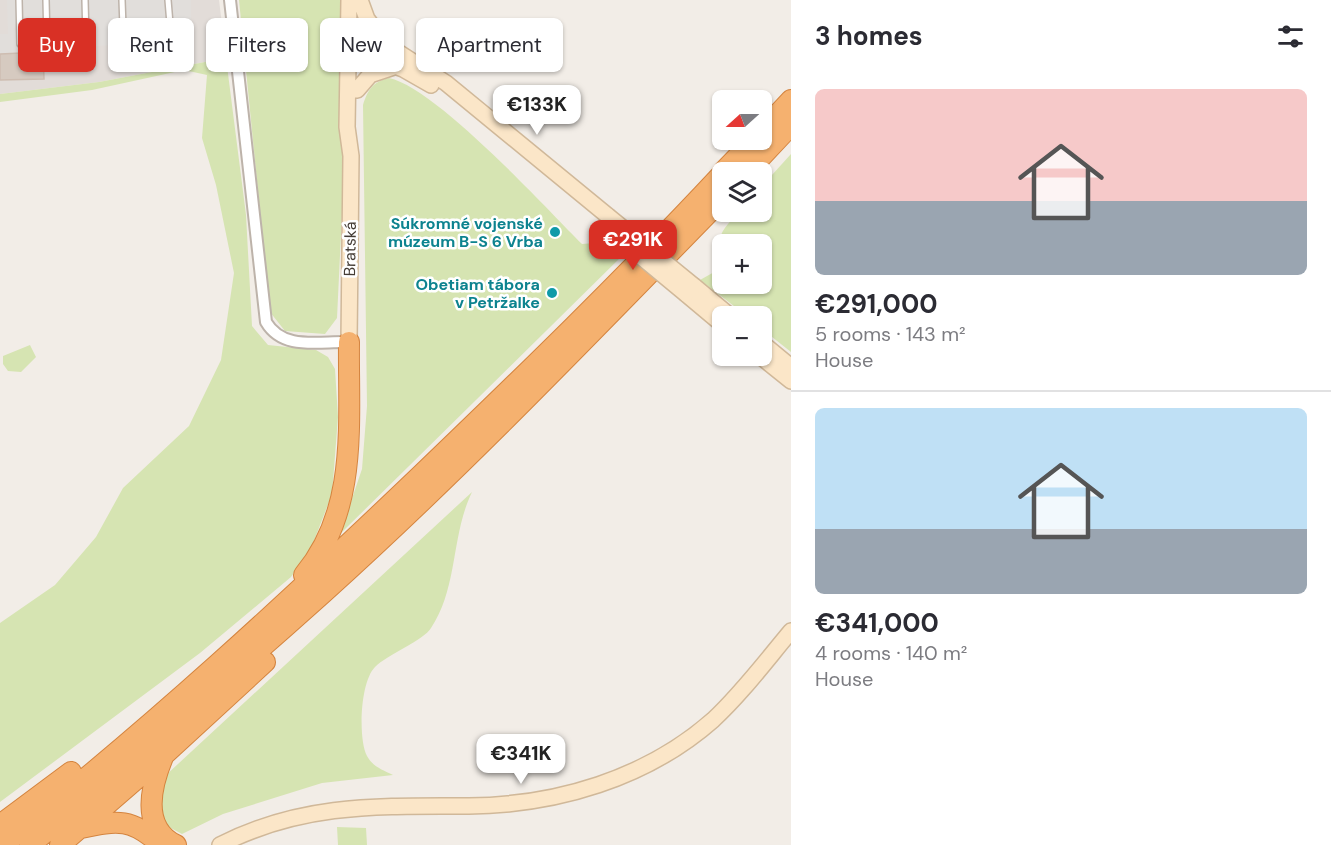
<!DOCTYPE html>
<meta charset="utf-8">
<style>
body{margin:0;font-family:"DM Sans",sans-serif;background:#f7f7f7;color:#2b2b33;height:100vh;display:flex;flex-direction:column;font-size:22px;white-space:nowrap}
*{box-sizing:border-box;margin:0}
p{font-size:20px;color:#7c7c81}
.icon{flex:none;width:33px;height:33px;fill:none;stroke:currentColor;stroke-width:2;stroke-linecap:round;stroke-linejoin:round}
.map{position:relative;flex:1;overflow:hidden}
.side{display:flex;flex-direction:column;background:#fff;width:540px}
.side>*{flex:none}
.hud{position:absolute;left:18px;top:18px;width:570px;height:54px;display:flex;gap:12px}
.needle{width:39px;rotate:249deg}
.controls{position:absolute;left:712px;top:90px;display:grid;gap:12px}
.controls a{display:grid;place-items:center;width:60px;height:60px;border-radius:9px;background:#fff;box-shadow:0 2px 4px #0004;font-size:30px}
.price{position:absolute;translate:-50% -51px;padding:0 14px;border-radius:12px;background:#fff;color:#222;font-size:20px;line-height:39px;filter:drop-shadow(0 2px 3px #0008)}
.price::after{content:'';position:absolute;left:50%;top:36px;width:18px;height:14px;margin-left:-9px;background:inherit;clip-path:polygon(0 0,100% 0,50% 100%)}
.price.current{background:#d93025;color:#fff}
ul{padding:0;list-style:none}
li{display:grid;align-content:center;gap:12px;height:318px;padding:0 24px}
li+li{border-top:2px solid #e1e1e2}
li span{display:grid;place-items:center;height:186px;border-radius:9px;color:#555}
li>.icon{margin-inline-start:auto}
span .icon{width:108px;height:108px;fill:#fffc;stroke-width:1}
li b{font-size:26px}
h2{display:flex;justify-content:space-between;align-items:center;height:72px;padding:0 24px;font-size:26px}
.tag{padding:0 21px;border-radius:9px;background:#fff;box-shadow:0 2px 4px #0004;font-size:21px;line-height:54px}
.tag.current{background:#d93025;color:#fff}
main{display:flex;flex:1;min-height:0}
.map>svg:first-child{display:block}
.industrial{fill:#e2dcd8}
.green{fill:#d6e4b2}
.parking{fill:#e1dedb}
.building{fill:#d6cac0;stroke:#cebdb1;stroke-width:1.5}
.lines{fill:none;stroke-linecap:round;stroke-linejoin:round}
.service-casing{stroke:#bdb3aa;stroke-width:8}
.minor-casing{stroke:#bdb3aa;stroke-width:14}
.secondary-casing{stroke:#d0b899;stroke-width:18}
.motorway-casing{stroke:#d4843f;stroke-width:22}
.service{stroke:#fff;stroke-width:5}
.minor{stroke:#fff;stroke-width:10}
.secondary{stroke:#fbe6c8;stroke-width:15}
.motorway{stroke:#f5b16f;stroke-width:20}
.secondary-bridge-casing{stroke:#d0b899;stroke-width:18;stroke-linecap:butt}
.secondary-bridge{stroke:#fbe6c8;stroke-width:15}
.culture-dot{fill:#0f9aa8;stroke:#fff;stroke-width:2}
.labels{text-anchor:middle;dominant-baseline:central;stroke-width:5;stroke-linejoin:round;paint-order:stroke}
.culture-label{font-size:16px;font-weight:bold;fill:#0d838f;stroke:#fff;text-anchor:end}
.street-label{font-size:16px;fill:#453d36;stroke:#fff}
</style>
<main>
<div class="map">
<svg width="791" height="845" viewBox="0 0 791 845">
<rect width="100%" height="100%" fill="#f2ede7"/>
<path class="industrial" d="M0 0H219L226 58 99 82 0 94Z"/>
<path class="green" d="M239 0H342L343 192 337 318 325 334 285 331 270 312Z
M226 58 246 215 252 326 268 345 316 350 328 357 335 369 338 417 332 494 312 546 291 577 200 653 0 802V623L55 585 96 537 123 488 189 426 221 360 234 273 216 185 202 138 207 75 184 70 92 90 0 102V94L99 82Z
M389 78C436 88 544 206 582 244L607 242 622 256 340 534 362 469 367 406 363 105C368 89 373 82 389 78Z
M791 154V352L762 329V316H747L700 280 723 267V284H762V244H723V258C713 237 725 227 739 212H762V186Z
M30 345 36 357 21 372 8 371 3 364V356Z
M472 492C451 535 458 588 431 628 424 640 387 655 375 667 360 682 358 739 367 756 373 767 383 770 393 775L322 783 223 814 182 834 165 825 159 805 165 776Z
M337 827 366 828 367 845H338Z"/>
<path class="parking" d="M7 0H191V27L167 29 165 40 0 55V34H8Z"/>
<path class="building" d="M177 31H186L187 61 179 62Z
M43 52 44 79 0 80V54Z"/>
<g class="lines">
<g class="service-casing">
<path id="service" d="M19 0 20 44 86 38 85 0
M46 0 47 42
M122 0 123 27 170 24 168 0"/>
</g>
<g class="minor-casing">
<path id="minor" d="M230 0 266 322C283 351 319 341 349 342"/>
</g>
<g class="secondary-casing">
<path id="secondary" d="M360 0 367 19 387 45 446 83 608 216
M349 32 362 54 403 69 431 85
M357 90 370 75 394 67
M694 286 730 316
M686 294 723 325
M349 342 351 156 347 127 349 0
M762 343 791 367
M760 356 791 381
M220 845C302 803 379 806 469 806 556 805 646 779 713 720 742 693 765 662 791 631"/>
</g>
<g class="motorway-casing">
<path id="motorway" d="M762 131 791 100
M723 172 754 140
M747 172 791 125
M304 575C359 509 348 422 349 342
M163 757C151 786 140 828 176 845
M0 825 71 772
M81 828C118 820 132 818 161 845
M3 845C150 730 287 603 422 474 524 376 626 277 723 173
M30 845C129 763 227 679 323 593 462 468 592 332 723 198
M60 845 164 755 265 662"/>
</g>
<use href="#service" class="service"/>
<use href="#minor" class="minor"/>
<use href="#secondary" class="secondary"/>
<use href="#motorway" class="motorway"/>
<g class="secondary-bridge-casing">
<path id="secondary-bridge" d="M608 216 694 286
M628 246 686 294"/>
</g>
<use href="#secondary-bridge" class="secondary-bridge"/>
</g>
<g class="culture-dot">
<circle cx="555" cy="232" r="6"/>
<circle cx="552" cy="293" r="6"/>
</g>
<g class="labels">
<g class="culture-label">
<text x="543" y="223">Súkromné vojenské<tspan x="543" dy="18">múzeum B-S 6 Vrba</tspan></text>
<text x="540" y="284">Obetiam tábora<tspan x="540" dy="18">v Petržalke</tspan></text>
</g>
<g class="street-label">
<text transform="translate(350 249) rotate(-89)">Bratská</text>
</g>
</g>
</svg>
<div class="controls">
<a><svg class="needle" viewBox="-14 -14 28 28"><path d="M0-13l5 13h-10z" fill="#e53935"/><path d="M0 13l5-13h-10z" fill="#7c7c81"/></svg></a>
<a><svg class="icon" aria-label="layers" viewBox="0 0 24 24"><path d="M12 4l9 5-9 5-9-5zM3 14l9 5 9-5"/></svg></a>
<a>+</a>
<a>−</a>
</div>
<b class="price" style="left:537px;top:136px">€133K</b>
<b class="price current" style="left:633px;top:271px">€291K</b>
<b class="price" style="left:521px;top:785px">€341K</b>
<div class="hud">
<a class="tag current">Buy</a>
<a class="tag">Rent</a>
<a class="tag">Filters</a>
<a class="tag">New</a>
<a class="tag">Apartment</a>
</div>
</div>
<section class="side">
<h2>3 homes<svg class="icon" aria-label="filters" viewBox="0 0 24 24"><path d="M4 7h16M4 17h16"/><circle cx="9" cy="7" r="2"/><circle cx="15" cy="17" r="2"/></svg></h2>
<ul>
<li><span style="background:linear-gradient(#f6c9c9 60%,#9aa5b1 0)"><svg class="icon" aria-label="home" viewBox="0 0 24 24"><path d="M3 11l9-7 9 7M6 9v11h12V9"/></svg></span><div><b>€291,000</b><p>5 rooms · 143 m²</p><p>House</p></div></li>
<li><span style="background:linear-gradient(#bfe0f5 65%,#9aa5b1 0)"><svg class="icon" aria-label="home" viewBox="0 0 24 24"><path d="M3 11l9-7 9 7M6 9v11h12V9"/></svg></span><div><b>€341,000</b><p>4 rooms · 140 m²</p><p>House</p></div></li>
</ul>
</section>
</main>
